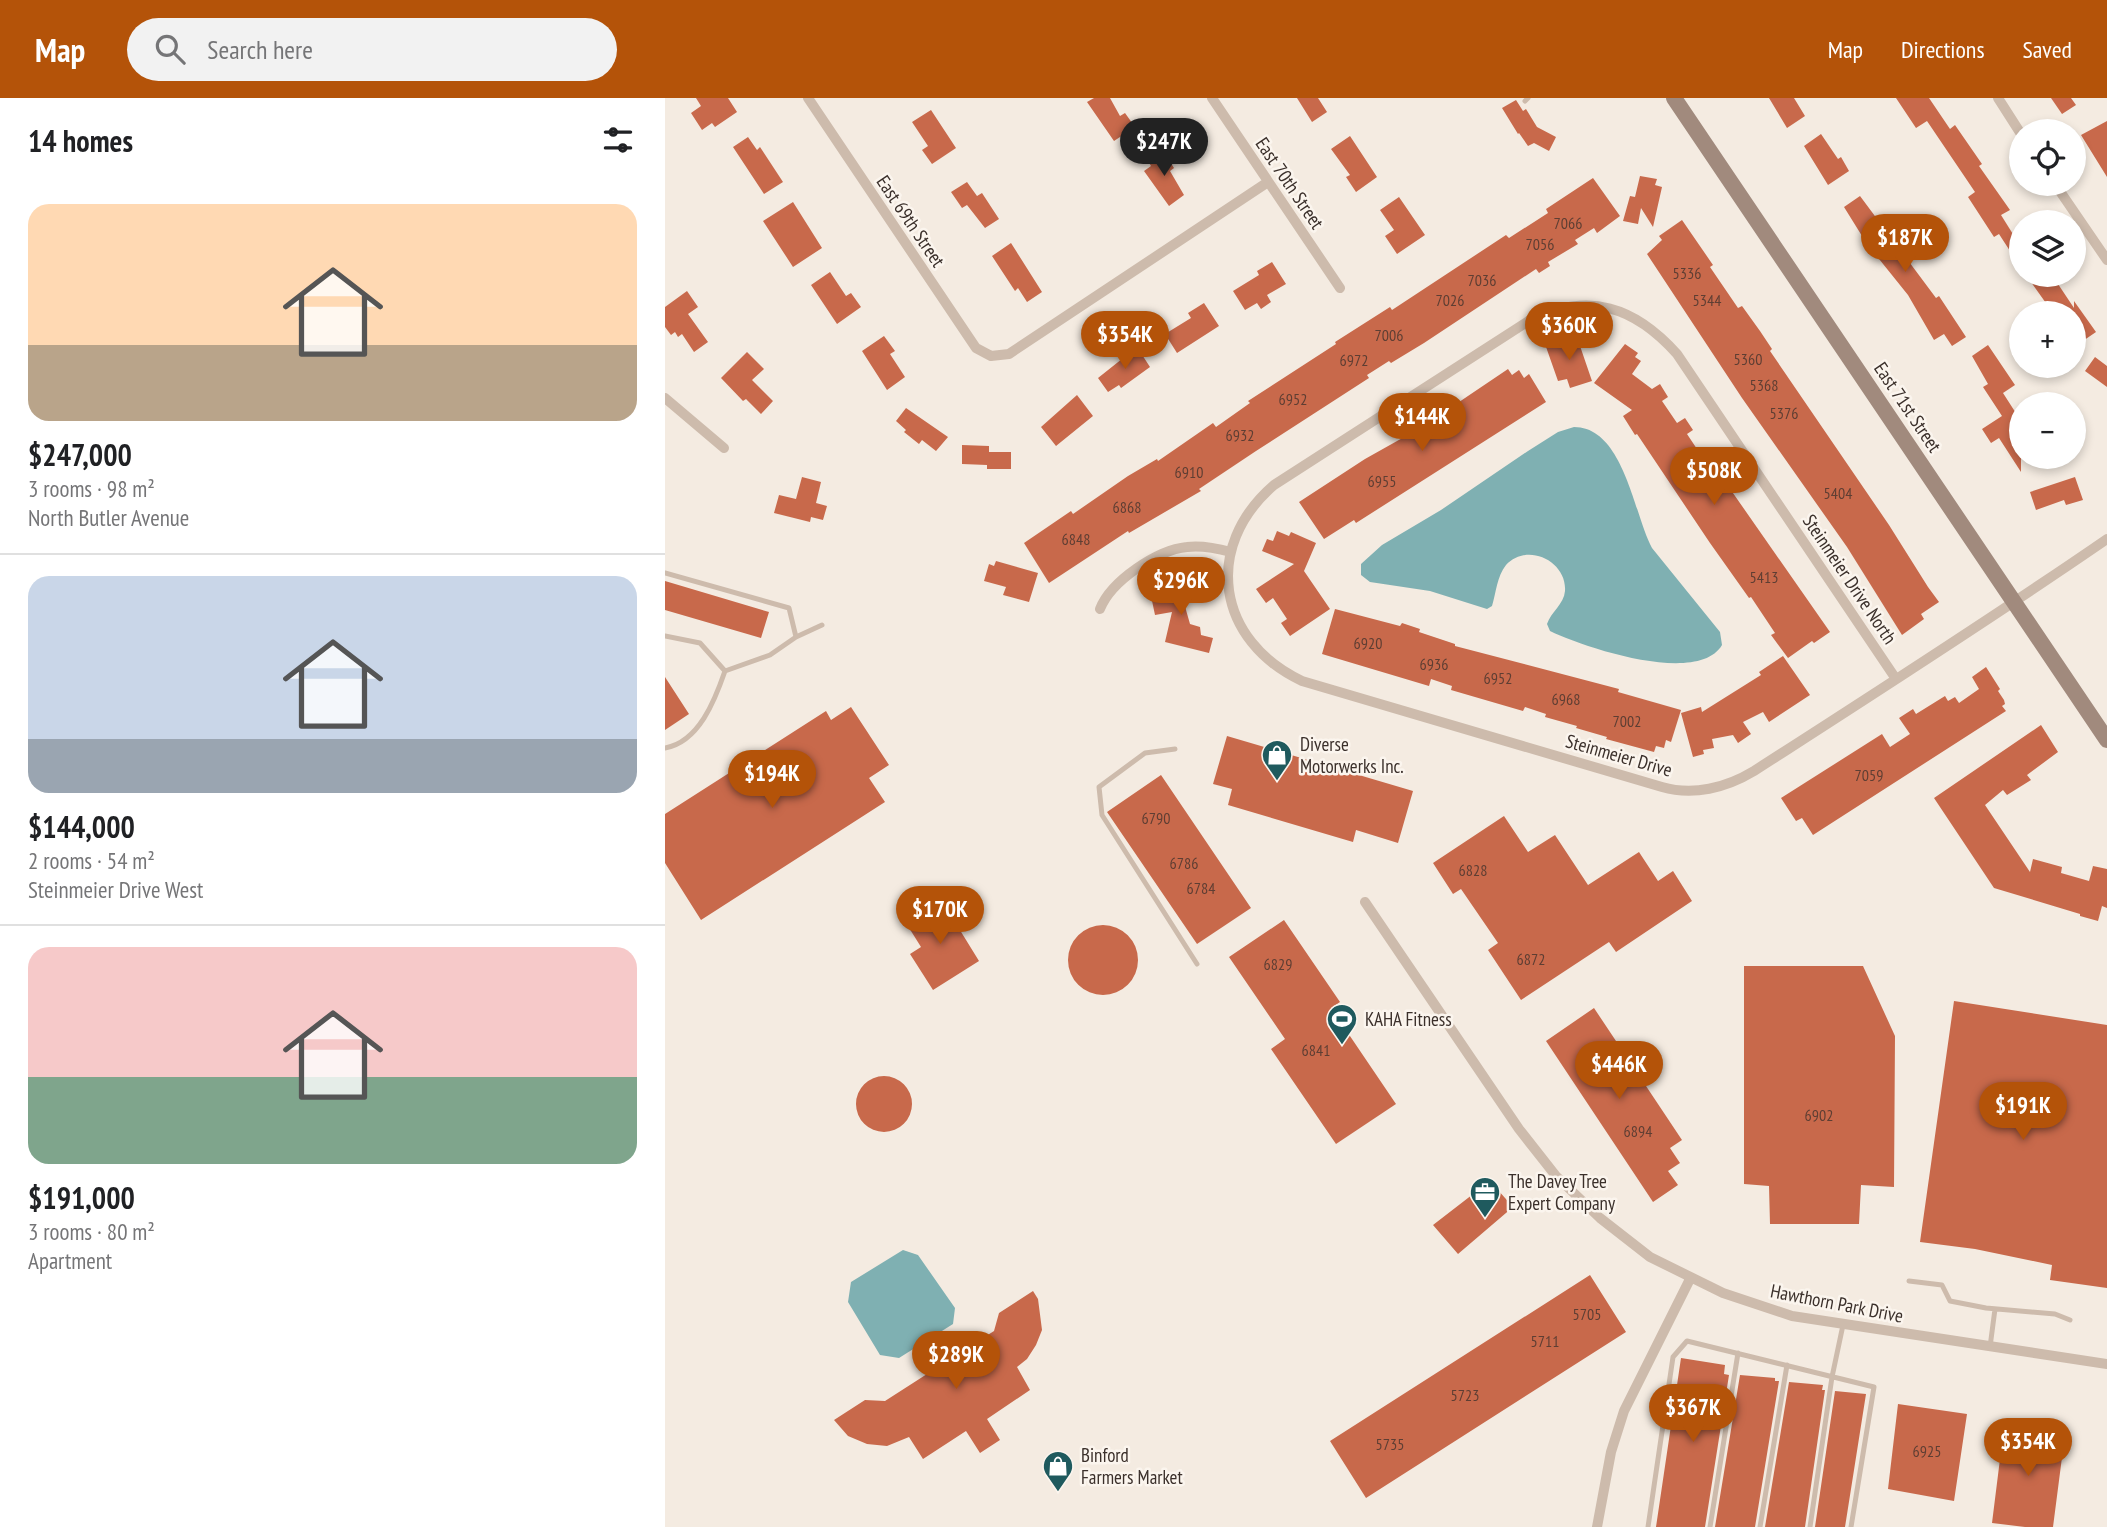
<!DOCTYPE html>
<meta charset="utf-8">
<style>
body{margin:0;font-family:"PT Sans Narrow",sans-serif;background:#f2f2f2;color:#202124;height:100vh;display:flex;flex-direction:column;font-size:26px;white-space:nowrap}
*{box-sizing:border-box;margin:0}
p{font-size:23px;color:#757577}
.icon{flex:none;width:38px;height:38px;fill:none;stroke:currentColor;stroke-width:2;stroke-linecap:round;stroke-linejoin:round}
.map{position:relative;flex:1;overflow:hidden}
.details{display:flex;flex-direction:column;background:#fff;width:665px}
.details>*{flex:none}
.buttons{position:absolute;left:1344px;top:21px;display:grid;gap:14px}
.buttons a{display:grid;place-items:center;width:77px;height:77px;border-radius:50%;background:#fff;box-shadow:0 4px 10px #0003;font-size:35px}
.price{position:absolute;translate:-50% -60px;padding:0 16px;border-radius:24px;background:#b45309;color:#fff;font-size:23px;line-height:46px;filter:drop-shadow(0 2px 4px #0008)}
.price::after{content:'';position:absolute;left:50%;top:42px;width:21px;height:16px;margin-left:-10px;background:inherit;clip-path:polygon(0 0,100% 0,50% 100%)}
.price.selected{background:#222;color:#fff}
ul{padding:0;list-style:none}
li{display:grid;align-content:center;gap:14px;height:371px;padding:0 28px}
li+li{border-top:2px solid #e0e0e0}
li span{display:grid;place-items:center;height:217px;border-radius:21px;color:#555}
li>.icon{margin-inline-start:auto}
span .icon{width:126px;height:126px;fill:#fffc;stroke-width:1}
li b{font-size:30px}
h2{display:flex;justify-content:space-between;align-items:center;height:84px;padding:0 28px;font-size:30px}
header{display:flex;align-items:center;gap:42px;box-sizing:border-box;height:98px;padding:0 35px;background:#b45309;color:#fff}
header strong{font-size:33px}
nav{display:flex;gap:38px;margin-inline-start:auto;font-size:24px}
.search{width:490px;height:63px;background:#f2f2f2;display:flex;align-items:center;gap:18px;box-sizing:border-box;padding:0 24px;border-radius:38px;color:#757577;font-size:26px}
main{display:flex;flex:1;min-height:0}
.map>svg:first-child{display:block}
.water{fill:#7fb0b2}
.building{fill:#c8694b}
.lines{fill:none;stroke-linecap:round;stroke-linejoin:round}
.lane{stroke:#cdbbac;stroke-width:5}
.street{stroke:#cdbbac;stroke-width:10}
.secondary{stroke:#a18a7d;stroke-width:16}
.labels{text-anchor:middle;dominant-baseline:central;stroke-width:5;stroke-linejoin:round;paint-order:stroke}
.number-label{font-size:16px;fill:#5e3e33}
.street-label{font-size:19px;fill:#3b302b;stroke:#fbf5ee}
.poi-label{font-size:19px;fill:#3b302b;stroke:#fbf5ee;text-anchor:start}
</style>
<header>
<strong>Map</strong>
<div class="search"><svg class="icon" aria-label="search" viewBox="0 0 24 24"><circle cx="10" cy="10" r="6"/><path d="M15 15l6 6"/></svg>Search here</div>
<nav><a>Map</a><a>Directions</a><a>Saved</a></nav>
</header>
<main>
<section class="details">
<h2>14 homes<svg class="icon" aria-label="filters" viewBox="0 0 24 24"><path d="M4 7h16M4 17h16"/><circle cx="9" cy="7" r="2"/><circle cx="15" cy="17" r="2"/></svg></h2>
<ul>
<li><span style="background:linear-gradient(#ffd9b3 65%,#b9a48a 0)"><svg class="icon" aria-label="home" viewBox="0 0 24 24"><path d="M3 11l9-7 9 7M6 9v11h12V9"/></svg></span><div><b>$247,000</b><p>3 rooms · 98 m²</p><p>North Butler Avenue</p></div></li>
<li><span style="background:linear-gradient(#c9d6e8 75%,#9aa5b1 0)"><svg class="icon" aria-label="home" viewBox="0 0 24 24"><path d="M3 11l9-7 9 7M6 9v11h12V9"/></svg></span><div><b>$144,000</b><p>2 rooms · 54 m²</p><p>Steinmeier Drive West</p></div></li>
<li><span style="background:linear-gradient(#f6c9c9 60%,#7fa58c 0)"><svg class="icon" aria-label="home" viewBox="0 0 24 24"><path d="M3 11l9-7 9 7M6 9v11h12V9"/></svg></span><div><b>$191,000</b><p>3 rooms · 80 m²</p><p>Apartment</p></div></li>
</ul>
</section>
<div class="map">
<svg width="1442" height="1429" viewBox="0 0 1442 1429">
<rect width="100%" height="100%" fill="#f4ebe1"/>
<path class="water" d="M909 329C959 329 969 417 987 450L1055 534 1057 547C1033 588 918 549 885 533L882 526C886 514 899 506 900 493 902 463 862 444 841 467 832 478 831 495 827 508L822 511 765 493 705 484 696 477V466L717 447 776 412 863 353 893 334Z
M238 1152 253 1157 290 1210 288 1226 234 1260 215 1257 183 1204 186 1184Z"/>
<path class="building" d="M31 0H63L72 14 50 29 47 25 37 32 26 15 36 8Z
M429 0H445L455 18 460 15 470 29 449 43 422 4Z
M632 0H653L662 14 647 24Z
M1104 0H1129L1140 18 1122 30Z
M1231 0H1264L1285 31 1290 27 1317 66 1314 68 1345 112 1336 117 1356 149V170L1334 136 1329 139 1303 99 1310 94 1262 23 1251 30Z
M1386 0H1406L1411 7 1397 16Z
M851 2 858 13 861 11 872 29 891 39 884 53 869 45 863 48 854 35 853 36 837 10Z
M266 12 291 50 267 66 257 52 263 48 247 24Z
M1442 23V79L1416 37Z
M1156 36 1173 61 1176 59 1184 73 1163 87 1139 48Z
M685 38 712 79 691 94 681 79 685 77 666 51Z
M83 39 92 52 95 49 118 84 99 96 68 49Z
M498 53 509 70 505 73 519 97 504 108 479 73 486 68 483 63Z
M975 78 992 81 990 87 997 89 988 129 976 110 973 126 958 123 965 98 970 99Z
M928 80 955 118 932 135 929 130 910 142 913 146 883 164 885 168 874 175 871 171 759 245 726 265 724 263 702 277 704 280 591 353 534 391 536 393 464 435 463 433 384 485 359 445 406 413 408 416 463 378 492 361 493 363 548 325 551 329 585 305 583 303 671 246 670 244 725 209 727 212 841 137 844 140 883 115 881 111Z
M302 84 312 98 317 95 334 121 320 130 302 107 297 110 286 94Z
M1195 98 1271 200 1274 198 1301 239 1287 248 1279 236 1269 242 1243 197 1202 146 1179 109Z
M734 99 760 137 732 156 720 138 729 132 715 112Z
M128 104 157 150 128 169 98 123Z
M1017 122 1048 167 1045 169 1073 210 1077 208 1095 233 1107 251 1105 253 1224 427 1263 489 1274 504 1256 516 1259 521 1237 537 1182 449 1077 300 982 156 997 142 994 138Z
M346 145 377 194 362 204 353 190 350 193 327 158Z
M607 164 621 186 602 197 606 204 596 211 592 205 580 212 568 193 594 177 592 173Z
M165 174 181 198 186 195 196 209 172 226 146 187Z
M1361 177H1387L1409 210V203L1431 234 1409 249V215H1388Z
M22 193 33 209 23 216 43 244 29 254 17 236 13 239 10 234 6 237 0 229V209Z
M539 205 554 228 512 255 500 236 526 220 523 215Z
M219 238 230 253 225 256 240 279 222 292 197 253Z
M904 240 907 247 914 245 927 283 905 290 902 281 893 283 880 246Z
M960 246 973 255 970 259 976 263 967 276 987 291 995 286 1003 299 997 303 1012 325 1020 320 1028 332 1022 336 1036 357 1040 355 1165 534 1149 545 1147 543 1123 560 1106 537 1110 535 1086 499 1084 500 1045 445 972 336 970 337 958 318 967 312 929 285Z
M1323 247 1350 287 1338 295 1356 323 1350 327 1356 337V374L1334 340 1326 345 1317 331 1337 318 1318 289 1323 286 1307 258Z
M472 249 485 269 456 290 454 287 443 294 433 280Z
M82 254 99 271 87 282 108 303 96 316 81 301 78 303 56 280Z
M1430 259 1442 268V289L1420 273Z
M843 271 847 277 854 272 859 280 864 276 881 304 691 425 689 422 659 441 634 404 700 361 757 329Z
M412 297 428 318 391 348 376 329Z
M241 310 283 339 271 353 257 342 254 346 239 334 241 332 231 323Z
M297 347 324 348V354H346V371H322V367L297 366Z
M137 379 156 384 151 405 162 408 158 422 146 419 145 424 109 415 114 397 131 401Z
M1410 379 1418 402 1401 407 1399 402 1371 412 1365 394Z
M612 433 624 438 626 434 651 445 639 473 665 511 625 538 616 525 622 521 608 500 601 505 591 491 629 466 597 453 602 441 608 443Z
M331 463 373 475 364 504 338 497 341 489 319 483 324 466 329 468Z
M530 482 534 494 527 496 528 503 519 505 525 526 535 529 536 537 548 540 544 555 500 544 507 514 490 517 486 498 504 494 503 489Z
M0 483 104 514 96 540 0 512Z
M670 511 735 528 737 525 755 531 754 534 790 546V548L954 591 953 594 1016 612 1006 644 1001 642 999 650 991 648 989 654 941 641 942 639 911 630 912 628 880 619 881 616 860 609 858 613 786 592 787 588 766 581 764 588 657 556Z
M1118 558 1145 597 1104 624 1098 614 1078 624 1086 636 1073 645 1068 637 1047 641 1049 650 1038 652 1039 656 1028 659 1016 615 1036 609 1037 614 1096 577 1094 574Z
M1321 569 1335 591 1333 593 1339 602 1340 606 1337 608 1341 613 1148 737 1137 720 1131 723 1116 700 1217 636 1225 649 1245 636 1234 620 1248 611 1251 616 1280 598 1283 603 1290 599 1294 605 1314 591 1307 579Z
M0 579 24 616 0 632Z
M186 609 224 667 204 680 220 704 36 822 0 765V716L161 613 166 622Z
M1376 627 1393 654 1362 677 1366 682 1342 697 1338 692 1320 707 1365 774 1368 761 1397 769 1396 775 1424 783 1428 768 1442 771V810L1437 808 1433 823 1415 818V816L1329 790 1269 700Z
M562 638 748 693 733 745 691 732 688 744 563 707 567 691 548 686Z
M496 677 586 810 532 846 442 714Z
M839 718 863 754 890 737 923 787 974 754 993 783 1008 773 1027 803 951 854 944 844 856 902 823 852 833 845 796 791 788 796 768 765Z
M277 803 314 863 268 892 245 856 256 849 241 825Z
M619 822 675 904 666 910 731 1006 671 1046 606 951 620 941 564 859Z
M403 862a35 35 0 1 1 70 0a35 35 0 1 1-70 0Z
M1079 868H1198L1230 938 1229 1089 1196 1087 1194 1126H1105L1104 1088 1079 1086Z
M1289 903 1442 927V1190L1385 1182 1387 1167 1310 1151 1255 1144Z
M929 910 1017 1042 1005 1050 1015 1065 1003 1073 1013 1087 988 1104 881 943Z
M191 1006a28 28 0 1 1 56 0a28 28 0 1 1-56 0Z
M825 1083 848 1109 793 1156 768 1127Z
M925 1177 961 1234 701 1400 665 1343Z
M368 1193 373 1201 377 1232 371 1247 362 1261 352 1269 365 1292 322 1321 335 1342 315 1355 301 1333 258 1361 244 1339 222 1348 202 1346 183 1338 169 1322 200 1302 220 1303 329 1233 334 1215Z
M1016 1260 1060 1267 1059 1276 1064 1277 1040 1429H991Z
M1075 1277 1110 1280V1283H1114L1090 1429H1050Z
M1124 1284 1158 1287 1157 1292H1160L1140 1429H1100Z
M1170 1293 1201 1296 1180 1429H1150Z
M1233 1306 1302 1316 1289 1403 1223 1391Z
M1339 1329 1400 1336 1388 1429H1360L1327 1425Z"/>
<g class="lines">
<path class="lane" d="M860 3 863 0
M0 475 124 510 131 539
M0 538 35 545 60 573C50 602 34 644 0 650
M60 573 105 557 131 539 157 527
M510 651 480 655 434 689 437 717 532 866
M1244 1183 1277 1187 1285 1203 1321 1210 1390 1216 1405 1222
M1325 1249 1330 1211
M983 1429 1008 1259 1022 1243 1209 1289 1186 1429
M1045 1429 1073 1255
M1095 1429 1122 1267
M1145 1429 1167 1279 1178 1227"/>
<path class="street" d="M143 0 311 250 326 258 344 256 603 84
M547 0 675 190
M1333 0 1356 36
M1390 86 1442 162
M0 300 59 350
M435 511C446 483 492 452 522 449 537 447 551 450 566 454
M1231 581 1012 256C970 209 924 193 865 222L609 387C537 449 552 543 637 583L997 689C1028 698 1061 690 1089 673 1207 597 1326 521 1442 441
M700 804 854 1031 891 1078 935 1120 985 1159 1058 1195 1127 1218 1442 1266
M932 1429 946 1354 959 1313 1025 1181"/>
<path class="secondary" d="M1009 0 1442 642"/>
</g>
<defs>
<g id="shop-pin" transform="scale(1.575)"><path d="M0 17L-7.5 6A9.5 9.5 0 1 1 7.5 6Z" fill="#1f5a5e" stroke="#fbf5ee"/><path d="M-5-2.5h2.3a2.7 3.5 0 0 1 5.4 0H5L5.5 6h-11ZM-1.5-2.5h3a1.5 2.3 0 0 0-3 0Z" fill="#fff"/></g>
<g id="stadium-pin" transform="scale(1.575)"><path d="M0 17L-7.5 6A9.5 9.5 0 1 1 7.5 6Z" fill="#1f5a5e" stroke="#fbf5ee"/><path d="M0-5a6.5 5 0 1 0 0 10a6.5 5 0 1 0 0-10ZM-3.5-1.8h7v3.6h-7Z" fill="#fff"/></g>
<g id="office-pin" transform="scale(1.575)"><path d="M0 17L-7.5 6A9.5 9.5 0 1 1 7.5 6Z" fill="#1f5a5e" stroke="#fbf5ee"/><path d="M-6-3h4V-5.5h4V-3h4V5H-6ZM-1-4.5V-3h2v-1.5ZM-6 0V1H6V0Z" fill="#fff"/></g>
</defs>
<g fill-rule="evenodd">
<use href="#shop-pin" x="612" y="657"/>
<use href="#stadium-pin" x="677" y="921"/>
<use href="#office-pin" x="820" y="1094"/>
<use href="#shop-pin" x="393" y="1368"/>
</g>
<g class="labels">
<g class="number-label">
<text x="903" y="125">7066</text>
<text x="875" y="146">7056</text>
<text x="1022" y="175">5336</text>
<text x="817" y="182">7036</text>
<text x="785" y="202">7026</text>
<text x="1042" y="202">5344</text>
<text x="724" y="237">7006</text>
<text x="1083" y="261">5360</text>
<text x="689" y="262">6972</text>
<text x="1099" y="287">5368</text>
<text x="628" y="301">6952</text>
<text x="1119" y="315">5376</text>
<text x="575" y="337">6932</text>
<text x="524" y="374">6910</text>
<text x="717" y="383">6955</text>
<text x="1173" y="395">5404</text>
<text x="462" y="409">6868</text>
<text x="411" y="441">6848</text>
<text x="1099" y="479">5413</text>
<text x="703" y="545">6920</text>
<text x="769" y="566">6936</text>
<text x="833" y="580">6952</text>
<text x="901" y="601">6968</text>
<text x="962" y="623">7002</text>
<text x="1204" y="677">7059</text>
<text x="491" y="720">6790</text>
<text x="519" y="765">6786</text>
<text x="808" y="772">6828</text>
<text x="536" y="790">6784</text>
<text x="866" y="861">6872</text>
<text x="613" y="866">6829</text>
<text x="651" y="952">6841</text>
<text x="1154" y="1017">6902</text>
<text x="973" y="1033">6894</text>
<text x="922" y="1216">5705</text>
<text x="880" y="1243">5711</text>
<text x="800" y="1297">5723</text>
<text x="725" y="1346">5735</text>
<text x="1262" y="1353">6925</text>
</g>
<g class="street-label">
<text transform="translate(625 85) rotate(56)">East 70th Street</text>
<text transform="translate(246 123) rotate(56)">East 69th Street</text>
<text transform="translate(1243 309) rotate(56)">East 71st Street</text>
<text transform="translate(1185 481) rotate(56)">Steinmeier Drive North</text>
<text transform="translate(954 657) rotate(16)">Steinmeier Drive</text>
<text transform="translate(1172 1205) rotate(11)">Hawthorn Park Drive</text>
</g>
<g class="poi-label">
<text x="635" y="646">Diverse<tspan x="635" dy="22">Motorwerks Inc.</tspan></text>
<text x="700" y="921">KAHA Fitness</text>
<text x="843" y="1083">The Davey Tree<tspan x="843" dy="22">Expert Company</tspan></text>
<text x="416" y="1357">Binford<tspan x="416" dy="22">Farmers Market</tspan></text>
</g>
</g>
</svg>
<div class="buttons">
<a><svg class="icon" aria-label="locate" viewBox="0 0 24 24"><circle cx="12" cy="12" r="6"/><path d="M12 2v4M12 18v4M2 12h4M18 12h4"/></svg></a>
<a><svg class="icon" aria-label="layers" viewBox="0 0 24 24"><path d="M12 4l9 5-9 5-9-5zM3 14l9 5 9-5"/></svg></a>
<a>+</a>
<a>−</a>
</div>
<b class="price selected" style="left:499px;top:80px">$247K</b>
<b class="price" style="left:1240px;top:176px">$187K</b>
<b class="price" style="left:904px;top:264px">$360K</b>
<b class="price" style="left:460px;top:273px">$354K</b>
<b class="price" style="left:757px;top:355px">$144K</b>
<b class="price" style="left:1049px;top:409px">$508K</b>
<b class="price" style="left:516px;top:519px">$296K</b>
<b class="price" style="left:107px;top:712px">$194K</b>
<b class="price" style="left:275px;top:848px">$170K</b>
<b class="price" style="left:954px;top:1003px">$446K</b>
<b class="price" style="left:1358px;top:1044px">$191K</b>
<b class="price" style="left:291px;top:1293px">$289K</b>
<b class="price" style="left:1028px;top:1346px">$367K</b>
<b class="price" style="left:1363px;top:1380px">$354K</b>
</div>
</main>
